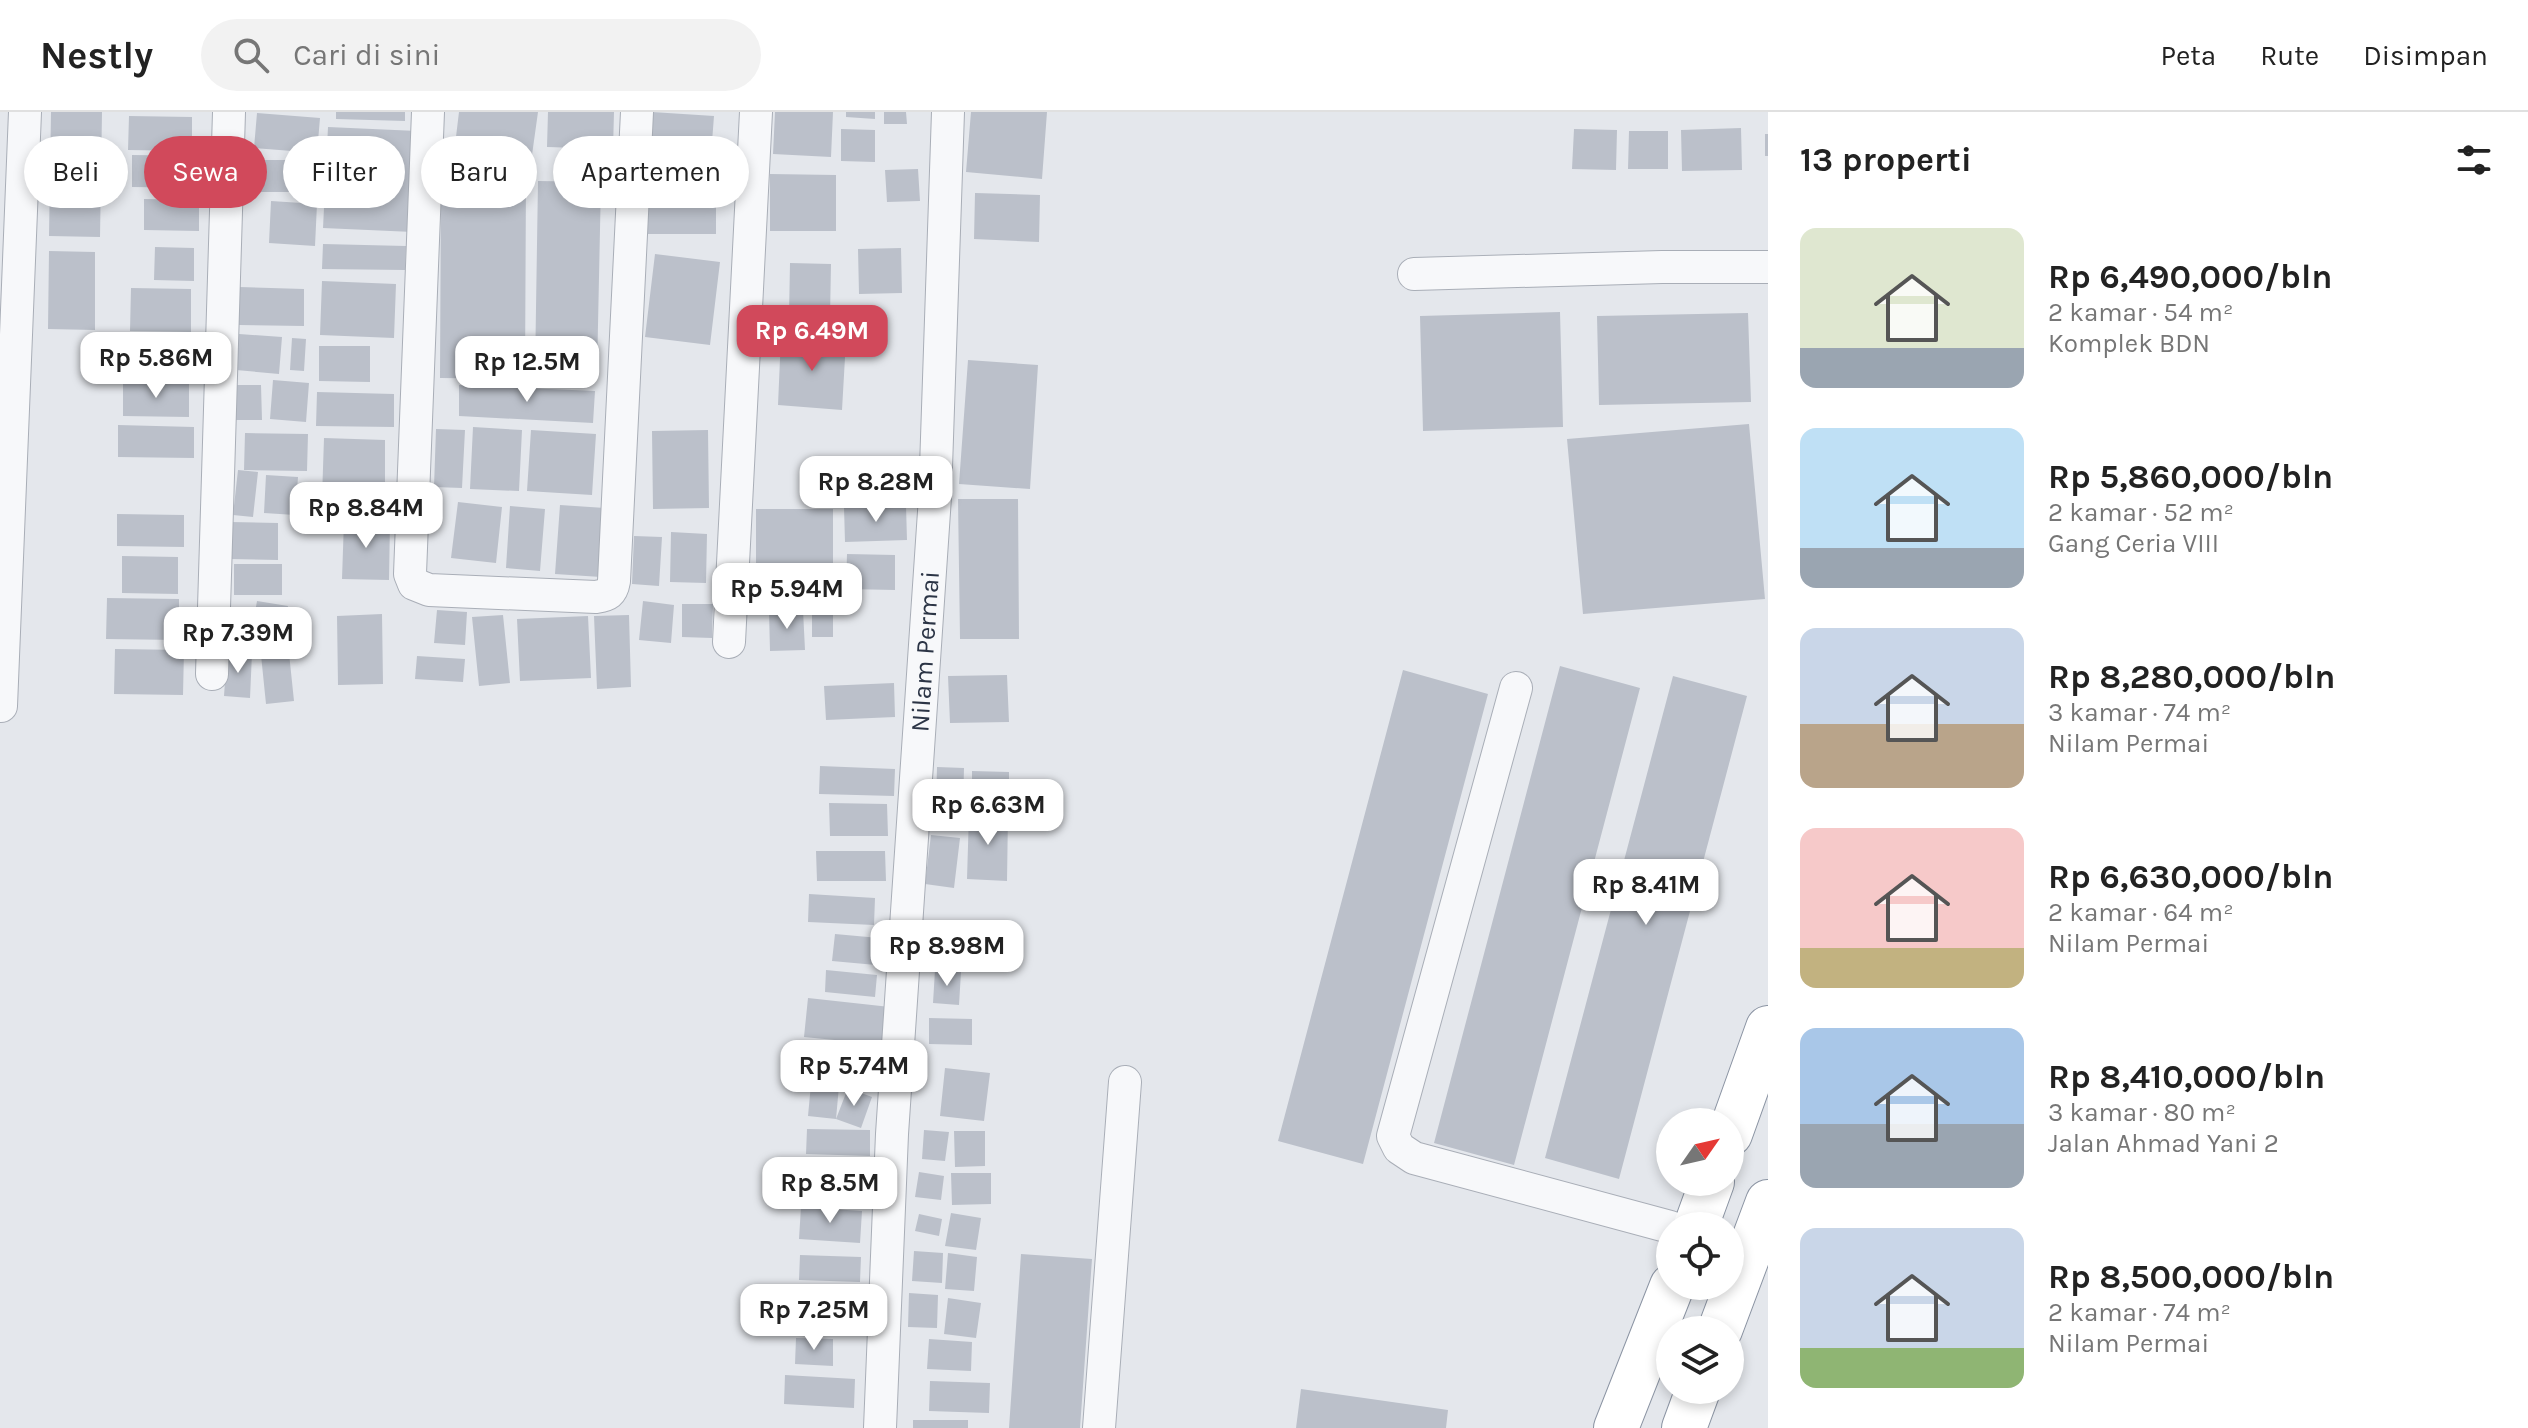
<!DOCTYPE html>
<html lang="id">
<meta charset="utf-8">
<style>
body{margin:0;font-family:Karla,sans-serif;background:#f2f2f2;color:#222;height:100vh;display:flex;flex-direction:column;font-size:30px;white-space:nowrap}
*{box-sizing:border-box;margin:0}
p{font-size:26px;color:#767676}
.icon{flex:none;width:44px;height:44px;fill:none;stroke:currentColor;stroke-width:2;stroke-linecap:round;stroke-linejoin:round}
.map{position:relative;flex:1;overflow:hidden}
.details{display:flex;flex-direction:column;background:#fff;width:760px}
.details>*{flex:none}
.top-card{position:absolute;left:24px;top:24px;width:760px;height:72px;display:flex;gap:16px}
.needle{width:52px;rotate:56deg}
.controls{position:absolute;left:1656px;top:996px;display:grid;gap:16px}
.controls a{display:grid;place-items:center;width:88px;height:88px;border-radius:50%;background:#fff;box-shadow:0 4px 12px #0003;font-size:40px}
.price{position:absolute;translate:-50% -68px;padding:0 18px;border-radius:16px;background:#fff;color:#222;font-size:26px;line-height:52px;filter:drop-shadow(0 2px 4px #0008)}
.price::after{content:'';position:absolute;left:50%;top:48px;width:24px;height:18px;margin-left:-12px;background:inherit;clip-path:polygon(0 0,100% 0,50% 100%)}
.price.selected{background:#d1495b;color:#fff}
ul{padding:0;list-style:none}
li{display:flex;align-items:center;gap:24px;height:200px;padding:0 32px}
li span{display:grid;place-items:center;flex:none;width:224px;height:160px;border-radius:16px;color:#555}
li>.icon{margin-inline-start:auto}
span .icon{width:96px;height:96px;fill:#fffc;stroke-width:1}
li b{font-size:34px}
h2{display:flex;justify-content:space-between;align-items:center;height:96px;padding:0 32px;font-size:34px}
.tag{padding:0 28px;border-radius:36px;background:#fff;box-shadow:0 4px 12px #0003;font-size:28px;line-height:72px}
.tag.selected{background:#d1495b;color:#fff}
header{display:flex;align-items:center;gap:48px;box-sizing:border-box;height:112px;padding:0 40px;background:#fff;border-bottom:2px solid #e0e0e0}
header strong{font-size:38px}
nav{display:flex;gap:44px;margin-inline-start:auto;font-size:28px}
.search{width:560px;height:72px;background:#f2f2f2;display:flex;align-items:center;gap:20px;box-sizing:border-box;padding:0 28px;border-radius:44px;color:#767676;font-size:30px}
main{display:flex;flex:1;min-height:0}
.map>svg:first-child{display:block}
.building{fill:#bbc0ca}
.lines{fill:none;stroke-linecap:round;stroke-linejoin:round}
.minor-casing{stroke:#a9aeb7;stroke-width:34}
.highway-casing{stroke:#8b94a3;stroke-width:46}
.minor{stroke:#f7f8fa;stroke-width:32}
.highway{stroke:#fff;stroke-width:44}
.labels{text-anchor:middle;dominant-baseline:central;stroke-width:7;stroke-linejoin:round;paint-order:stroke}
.street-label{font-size:26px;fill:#2b3445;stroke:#f4f6f9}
</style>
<header>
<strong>Nestly</strong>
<div class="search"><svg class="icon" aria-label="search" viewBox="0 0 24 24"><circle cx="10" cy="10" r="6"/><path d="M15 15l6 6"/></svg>Cari di sini</div>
<nav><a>Peta</a><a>Rute</a><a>Disimpan</a></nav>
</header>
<main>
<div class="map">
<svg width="1768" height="1316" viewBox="0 0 1768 1316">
<rect width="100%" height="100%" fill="#e4e7ec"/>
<path class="building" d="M51 0H102L100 125 49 124Z
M336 0H405V9L336 7Z
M459 0H538L532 43 455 33Z
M548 0H614L613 37 547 35Z
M652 0 714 4 711 43 649 38Z
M775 0H833L831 45 773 42Z
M846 0H875V7L846 5Z
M884 0H906L907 12H884Z
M971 0H1047L1042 67 966 60Z
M257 1 320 6 317 41 254 36Z
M129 4 192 5V39L128 38Z
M328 15 417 19 413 120 323 116Z
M1741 16 1742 58 1682 59 1681 18Z
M841 17 875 18V50L841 49Z
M1574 17 1617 18 1616 58 1572 57Z
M1629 19H1668V57H1628Z
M1765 22H1768V44H1765Z
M132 43 210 44V76L132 75Z
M252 48H305V80H252Z
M918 57 920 89 887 90 885 58Z
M642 60H716V122H642Z
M441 62 526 63 525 267 440 266Z
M770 62 836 63V119H770Z
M538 69 601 70 597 261 535 260Z
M975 81 1040 83 1039 130 974 127Z
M144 87 199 88V119L144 118Z
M271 89 317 92 315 134 269 131Z
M323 132 406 134 405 158 322 157Z
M155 135 194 136V169L154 168Z
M901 136 902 181 859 182 858 137Z
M49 139 95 140V218L48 217Z
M655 142 720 150 710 233 645 225Z
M790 151 831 152 830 205 789 204Z
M322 169 396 172 394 226 320 223Z
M239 175 304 177V214L239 213Z
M131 176 191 177V220L130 219Z
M1560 200 1563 315 1423 319 1420 204Z
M1748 201 1751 290 1599 293 1597 204Z
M239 222 282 225 279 262 236 258Z
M781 224 846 228 842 298 778 293Z
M292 226 306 227 304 259 290 258Z
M133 228 191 229V262H133Z
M319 234H370V270L319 269Z
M968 248 1038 253 1030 377 959 372Z
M273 268 309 271 306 310 270 307Z
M123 271H189V305L123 304Z
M232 273H261L262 308H232Z
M459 273 595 279 593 311 459 304Z
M317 280 394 282V315L316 314Z
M1749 312 1765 487 1583 502 1567 327Z
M118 313 194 315V346L118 345Z
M473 315 522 318 519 379 470 377Z
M436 317 465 318 462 376 434 375Z
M531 318 596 322 592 383 527 379Z
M708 318 709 396 653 397 652 319Z
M245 321 308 322 307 359 244 358Z
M324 326 385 328V387L322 386Z
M238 358 258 360 253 405 233 403Z
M266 363 298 365 295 403 264 401Z
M958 387H1018L1019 527H960Z
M458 390 502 395 496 451 451 446Z
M560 393 605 396 601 465 555 462Z
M906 393 907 428 845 430 844 395Z
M510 394 545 397 540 459 506 456Z
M756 397H833V457H756Z
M117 402 184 403V435L117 434Z
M344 408 390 409 389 468 342 467Z
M230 410 278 411V448L230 447Z
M671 420 707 422 706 471 670 470Z
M634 424 662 425 659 474 632 472Z
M847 442 895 443V478L846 477Z
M122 444 178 445V482L122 481Z
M234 452H282V483H234Z
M812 480H833V525H812Z
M107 486 179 487V528L106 527Z
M257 489 288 494 282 529 251 524Z
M643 489 674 493 671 531 639 528Z
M682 492H713L712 526 682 525Z
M437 498 467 500 465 533 434 531Z
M803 498 805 538 770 539 769 499Z
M382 502 383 572 338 573 337 504Z
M503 503 510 571 479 574 472 505Z
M629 503 631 575 597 577 594 504Z
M588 504 591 566 520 569 517 507Z
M115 537 184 538 183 583 114 582Z
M227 540 252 541 250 586 224 584Z
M289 541 294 589 266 592 261 543Z
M417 544 465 547 463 570 415 567Z
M1560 554 1640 576 1514 1053 1434 1031Z
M1403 558 1488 582 1363 1052 1278 1029Z
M1007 563 1009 610 950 611 948 564Z
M1673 564 1747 584 1619 1067 1545 1046Z
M894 571 895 605 826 608 824 574Z
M820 654 895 657 894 684 819 682Z
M937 655 964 656 963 694 936 693Z
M972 659 1009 660V695H972Z
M829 691 887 692 888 724H830Z
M969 701 1008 702 1007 769 967 767Z
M931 723 960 726 954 776 925 772Z
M816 739H885L886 769H817Z
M809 782 875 786 874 813 808 810Z
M939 820 995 823 994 849 938 847Z
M835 822 879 826 876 853 832 849Z
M826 858 877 863 875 885 825 880Z
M935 858 961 860 959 893 933 891Z
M808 886 890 895 886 933 804 925Z
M929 906 972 907V933L929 932Z
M805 938 853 939V963L805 962Z
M945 956 990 961 984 1009 940 1004Z
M811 972 839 974 836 1007 808 1004Z
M848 976 872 985 861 1016 836 1007Z
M807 1017 870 1018V1044L806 1042Z
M924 1018 949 1020 945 1049 922 1047Z
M954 1019H985V1054L955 1055Z
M795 1050 821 1054 817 1085 792 1082Z
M831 1057 869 1062 865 1091 826 1085Z
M919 1060 944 1064 941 1088 915 1085Z
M951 1061H991V1092L952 1093Z
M801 1095 862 1099 860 1131 799 1127Z
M951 1101 981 1106 976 1138 945 1134Z
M919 1102 942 1107 939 1124 915 1119Z
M914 1139 943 1141 942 1171 912 1169Z
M948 1141 977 1145 974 1179 945 1177Z
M1021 1142 1092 1147 1080 1316H1009Z
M800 1143 861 1145 860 1170 799 1168Z
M801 1177 865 1178 864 1212 800 1210Z
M909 1181 938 1183 937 1216 908 1215Z
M948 1186 981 1191 976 1226 944 1222Z
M796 1226 833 1227V1254L795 1252Z
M929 1227 972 1230 971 1259 927 1257Z
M785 1263 855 1267 854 1296 784 1292Z
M930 1269 990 1271 989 1301 929 1299Z
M1301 1277 1448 1298 1446 1316H1296Z
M913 1308H968V1316H913Z"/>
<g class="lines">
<g class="minor-casing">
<g id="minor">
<path d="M428 0 410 462 414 472 429 478 596 485C608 483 612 481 614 469L637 0"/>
<path d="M1414 162 1662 155H1768"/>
<path d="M729 530 756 0"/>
<path d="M212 562 229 0"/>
<path d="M1516 576 1393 1024 1399 1036 1414 1046 1670 1115"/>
<path d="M1 594 25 0"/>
<path id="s1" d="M880 1316 892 1022 935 385 948 0"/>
<path d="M1099 1316 1125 970"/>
</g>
</g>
<g class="highway-casing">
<path id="highway" d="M1730 1022 1768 916
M1696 1114 1712 1070
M1720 1218 1768 1090
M1616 1316 1672 1174
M1684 1316 1698 1278"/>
</g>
<use href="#minor" class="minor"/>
<use href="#highway" class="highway"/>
</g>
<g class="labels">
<g class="street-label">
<text stroke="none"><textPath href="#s1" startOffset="778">Nilam Permai</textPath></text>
</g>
</g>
</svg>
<div class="controls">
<a><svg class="needle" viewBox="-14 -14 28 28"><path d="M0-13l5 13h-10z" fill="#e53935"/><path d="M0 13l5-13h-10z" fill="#767676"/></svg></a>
<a><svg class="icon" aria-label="locate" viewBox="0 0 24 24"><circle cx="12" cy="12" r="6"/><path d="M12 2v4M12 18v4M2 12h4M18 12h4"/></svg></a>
<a><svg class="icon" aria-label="layers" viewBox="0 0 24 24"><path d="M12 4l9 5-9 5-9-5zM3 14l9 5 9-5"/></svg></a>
</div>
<b class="price selected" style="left:812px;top:261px">Rp 6.49M</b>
<b class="price" style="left:156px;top:288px">Rp 5.86M</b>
<b class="price" style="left:527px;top:292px">Rp 12.5M</b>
<b class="price" style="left:876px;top:412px">Rp 8.28M</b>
<b class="price" style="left:366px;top:438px">Rp 8.84M</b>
<b class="price" style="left:787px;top:519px">Rp 5.94M</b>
<b class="price" style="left:238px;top:563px">Rp 7.39M</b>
<b class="price" style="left:988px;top:735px">Rp 6.63M</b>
<b class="price" style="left:1646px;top:815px">Rp 8.41M</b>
<b class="price" style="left:947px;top:876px">Rp 8.98M</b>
<b class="price" style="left:854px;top:996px">Rp 5.74M</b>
<b class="price" style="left:830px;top:1113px">Rp 8.5M</b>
<b class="price" style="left:814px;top:1240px">Rp 7.25M</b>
<div class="top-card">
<a class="tag">Beli</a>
<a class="tag selected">Sewa</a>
<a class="tag">Filter</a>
<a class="tag">Baru</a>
<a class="tag">Apartemen</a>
</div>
</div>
<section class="details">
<h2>13 properti<svg class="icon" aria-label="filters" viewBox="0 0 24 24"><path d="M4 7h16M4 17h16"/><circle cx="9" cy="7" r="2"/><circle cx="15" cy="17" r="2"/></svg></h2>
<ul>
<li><span style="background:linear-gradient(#dfe7d0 75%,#9aa5b1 0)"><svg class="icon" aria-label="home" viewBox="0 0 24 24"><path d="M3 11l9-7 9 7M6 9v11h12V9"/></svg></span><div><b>Rp 6,490,000/bln</b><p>2 kamar · 54 m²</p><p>Komplek BDN</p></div></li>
<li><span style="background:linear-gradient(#bfe0f5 75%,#9aa5b1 0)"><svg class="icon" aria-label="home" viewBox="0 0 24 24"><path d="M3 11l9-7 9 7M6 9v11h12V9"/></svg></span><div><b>Rp 5,860,000/bln</b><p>2 kamar · 52 m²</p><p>Gang Ceria VIII</p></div></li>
<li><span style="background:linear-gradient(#c9d6e8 60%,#b9a48a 0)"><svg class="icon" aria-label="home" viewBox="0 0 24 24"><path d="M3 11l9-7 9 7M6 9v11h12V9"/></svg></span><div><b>Rp 8,280,000/bln</b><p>3 kamar · 74 m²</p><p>Nilam Permai</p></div></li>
<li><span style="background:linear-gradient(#f6c9c9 75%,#c2b280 0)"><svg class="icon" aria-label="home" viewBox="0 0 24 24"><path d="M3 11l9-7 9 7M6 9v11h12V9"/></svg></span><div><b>Rp 6,630,000/bln</b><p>2 kamar · 64 m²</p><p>Nilam Permai</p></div></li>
<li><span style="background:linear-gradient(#a9c7e8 60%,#9aa5b1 0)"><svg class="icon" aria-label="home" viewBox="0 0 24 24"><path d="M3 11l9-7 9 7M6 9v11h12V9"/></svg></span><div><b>Rp 8,410,000/bln</b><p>3 kamar · 80 m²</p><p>Jalan Ahmad Yani 2</p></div></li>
<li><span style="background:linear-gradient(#c9d6e8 75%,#8fb573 0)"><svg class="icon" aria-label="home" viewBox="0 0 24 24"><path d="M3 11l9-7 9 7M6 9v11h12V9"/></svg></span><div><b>Rp 8,500,000/bln</b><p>2 kamar · 74 m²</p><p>Nilam Permai</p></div></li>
</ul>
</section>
</main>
